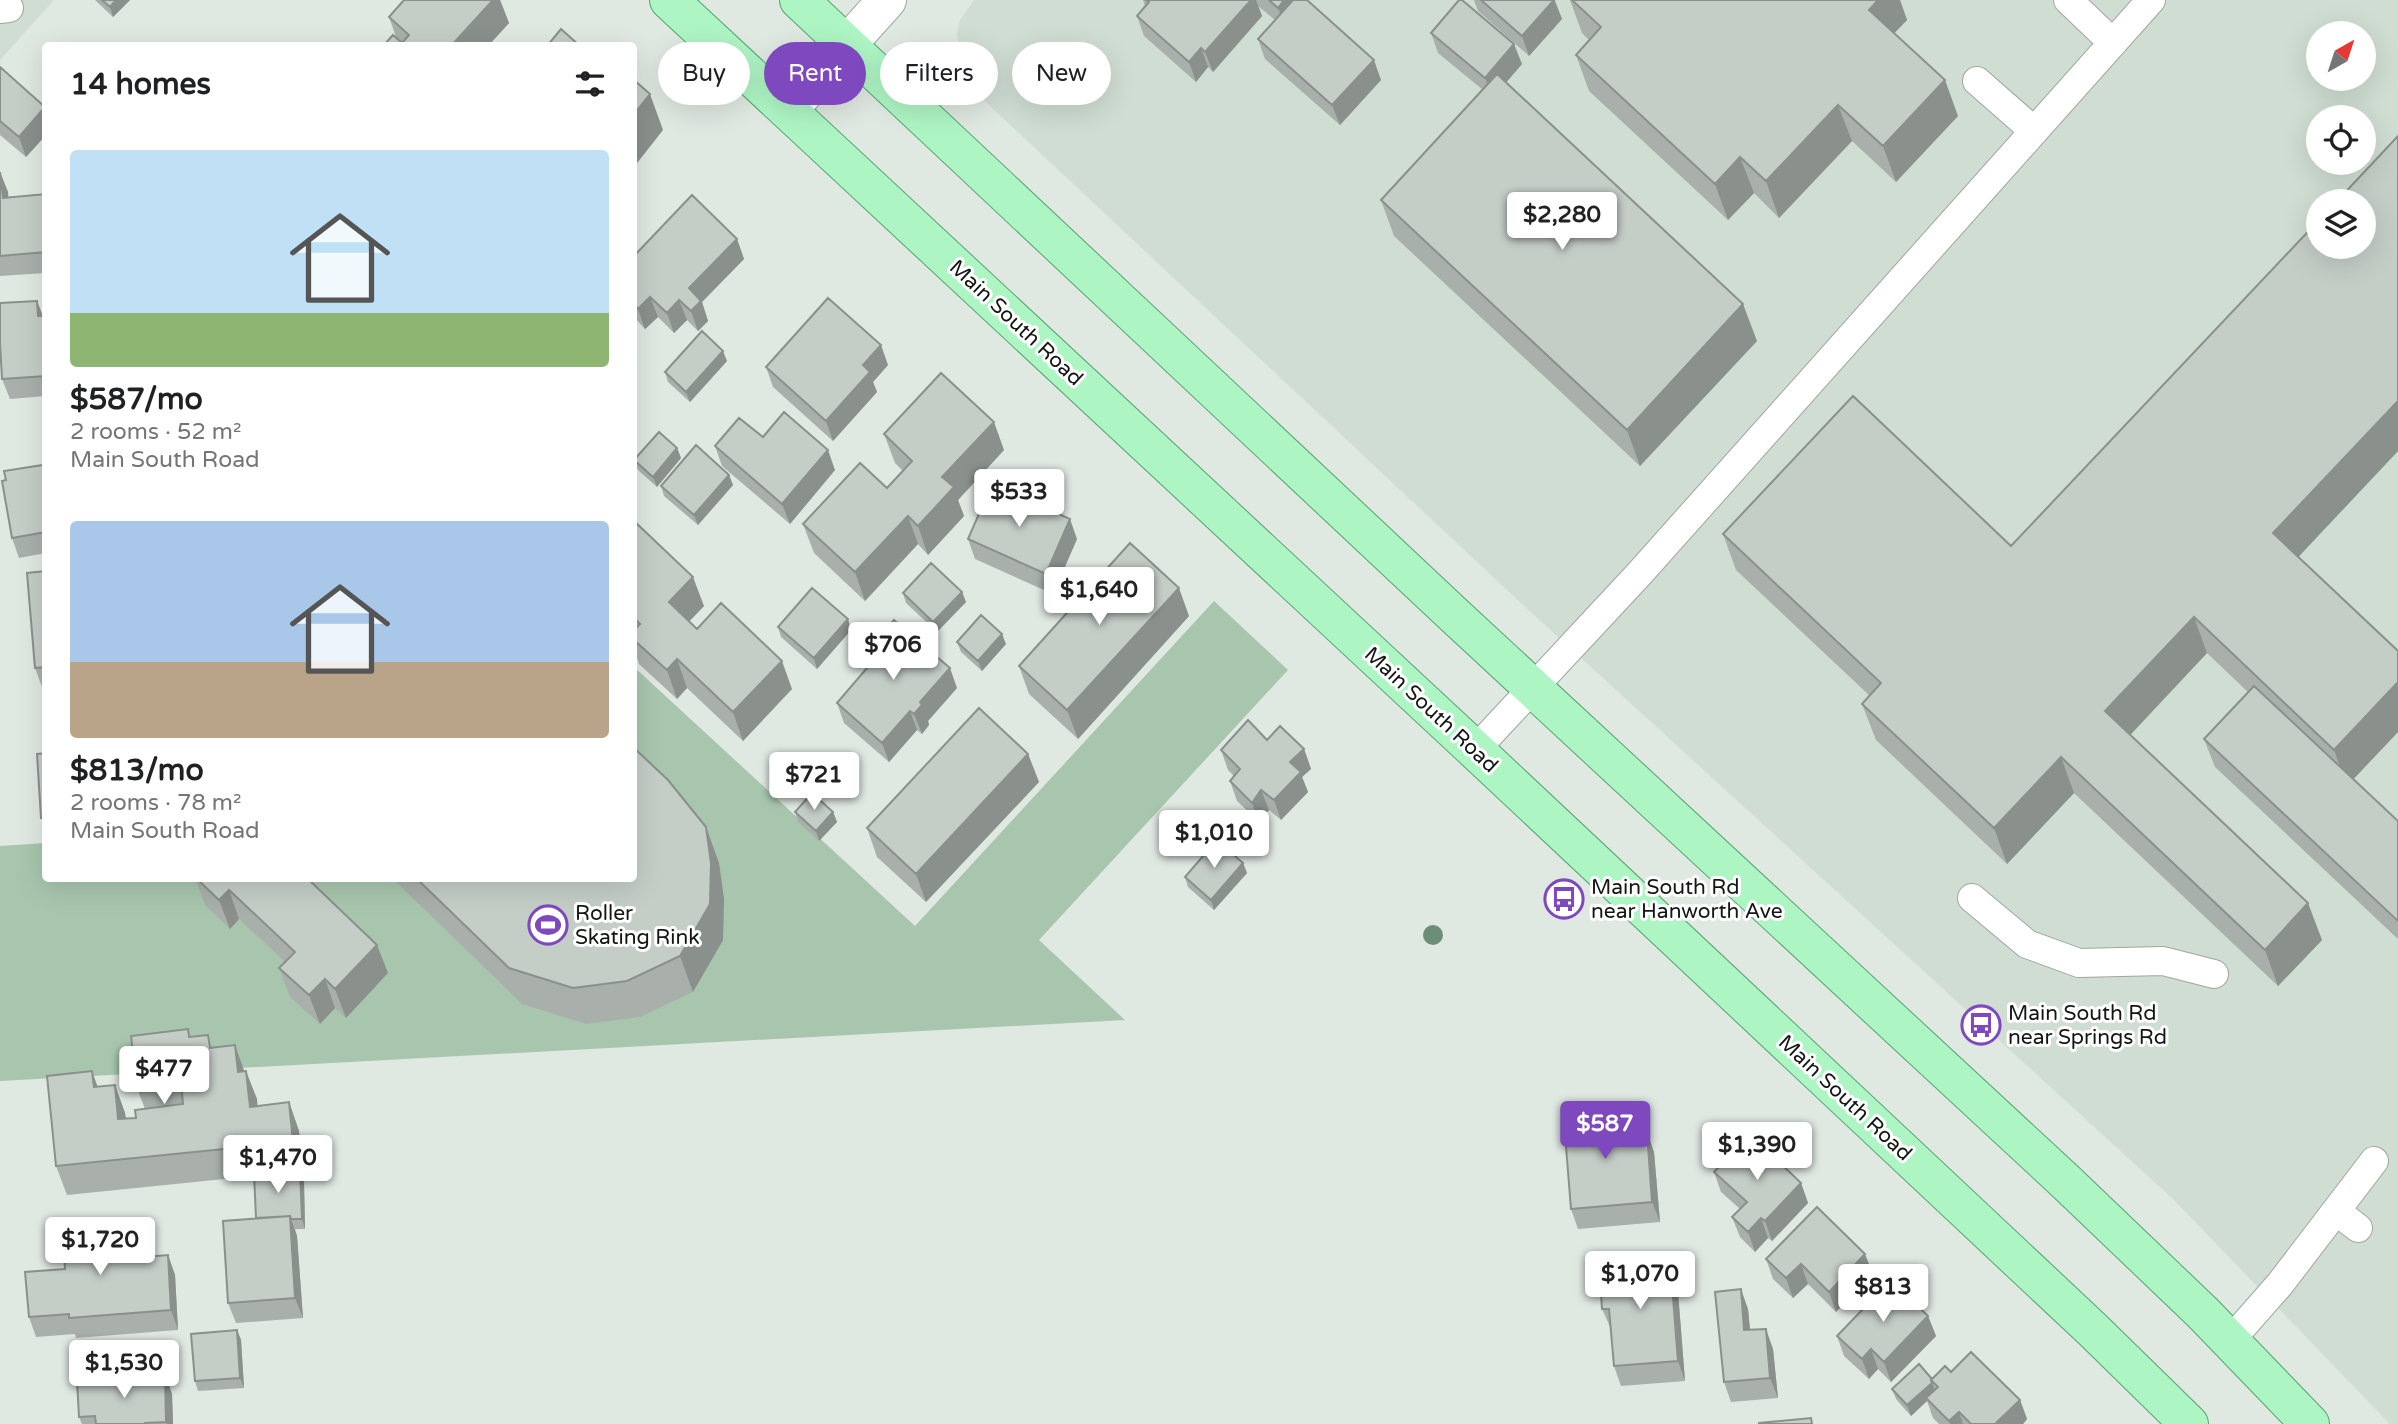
<!DOCTYPE html>
<meta charset="utf-8">
<style>
body{margin:0;font-family:"Varela Round",sans-serif;background:#f6f6f6;color:#202124;height:100vh;display:flex;flex-direction:column;font-size:26px;white-space:nowrap}
*{box-sizing:border-box;margin:0}
p{font-size:23px;color:#757577}
.icon{flex:none;width:38px;height:38px;fill:none;stroke:currentColor;stroke-width:2;stroke-linecap:round;stroke-linejoin:round}
.map{position:relative;flex:1;overflow:hidden}
.details{position:absolute;left:42px;top:42px;width:595px;height:840px;display:flex;flex-direction:column;background:#fff;border-radius:7px;box-shadow:0 7px 28px #0002}
.details>*{flex:none}
.hud{position:absolute;left:658px;top:42px;width:665px;height:63px;display:flex;gap:14px}
.needle{width:46px;rotate:39deg}
.controls{position:absolute;left:2306px;top:21px;display:grid;gap:14px}
.controls a{display:grid;place-items:center;width:70px;height:70px;border-radius:50%;background:#fff;box-shadow:0 7px 28px #0002;font-size:35px}
.price{position:absolute;translate:-50% -60px;padding:0 16px;border-radius:7px;background:#fff;color:#222;font-size:23px;line-height:46px;filter:drop-shadow(0 2px 4px #0008)}
.price::after{content:'';position:absolute;left:50%;top:42px;width:21px;height:16px;margin-left:-10px;background:inherit;clip-path:polygon(0 0,100% 0,50% 100%)}
.price.on{background:#7e48bf;color:#fff}
ul{padding:0;list-style:none}
li{display:grid;align-content:center;gap:14px;height:371px;padding:0 28px}
li span{display:grid;place-items:center;height:217px;border-radius:7px;color:#555}
li>.icon{margin-inline-start:auto}
span .icon{width:126px;height:126px;fill:#fffc;stroke-width:1}
li b{font-size:30px}
h2{display:flex;justify-content:space-between;align-items:center;height:84px;padding:0 28px;font-size:30px}
.tag{padding:0 24px;border-radius:32px;background:#fff;box-shadow:0 7px 28px #0002;font-size:24px;line-height:63px}
.tag.on{background:#7e48bf;color:#fff}
.map>svg:first-child{display:block}
.built{fill:#cfddd2;fill-rule:evenodd}
.green{fill:#a8c6ae}
.lines{fill:none;stroke-linecap:round;stroke-linejoin:round}
.lane-casing{stroke:#9fa6a0;stroke-width:30}
.street-casing{stroke:#9fa6a0;stroke-width:40}
.primary-casing{stroke:#55a36c;stroke-width:40}
.lane{stroke:#fff;stroke-width:28}
.street{stroke:#fff;stroke-width:38}
.primary{stroke:#aef5c4;stroke-width:38}
.tree{fill:#6c8e78}
.wall{fill:#a9b0ab}
.shaded-wall{fill:#8a908b}
.building{fill:#c5cdc7;stroke:#8a908b;stroke-width:2}
.labels{text-anchor:middle;dominant-baseline:central;stroke-width:6;stroke-linejoin:round;paint-order:stroke}
.street-label{font-size:21px;fill:#131613;stroke:#fff}
.poi-label{font-size:21px;fill:#131613;stroke:#fff;text-anchor:start}
</style>
<div class="map">
<svg width="2398" height="1424" viewBox="0 0 2398 1424">
<rect width="100%" height="100%" fill="#e0e8e2"/>
<path class="built" d="M0 0H54L0 60Z
M974 0H2398V1424H2390L2173 1199 1522 604 958 76 967 66 960 52 957 35 960 20ZM2319 33H2364V79H2319ZM2319 117H2364V163H2319ZM2319 201H2364V247H2319Z"/>
<path class="green" d="M1214 601 1288 670 1039 940 1125 1020 0 1081V846L45 843 46 878H634V667L915 926Z"/>
<g class="lines">
<g class="lane-casing">
<path id="lane" d="M2068 0 2113 43
M0 9 9 8
M1977 81 2034 131
M1475 750 1640 573 2151 0
M1972 898 2027 944 2079 963 2163 961 2214 974
M2336 1211 2358 1228
M2229 1342 2280 1284 2374 1161"/>
</g>
<g class="street-casing">
<path id="street" d="M788 110 887 0"/>
</g>
<g class="primary-casing">
<path id="primary" d="M669 0 1475 750 2093 1330 2189 1424
M799 0 1454 615 2066 1182 2203 1313 2310 1424"/>
</g>
<use href="#lane" class="lane"/>
<use href="#street" class="street"/>
<use href="#primary" class="primary"/>
</g>
<circle class="tree" cx="1433" cy="935" r="10"/>
<path class="wall" d="M95 0H130L113 17Z
M404 0H500L509 23 488 46H383L396 37 389 17Z
M1143 0H1307L1381 80 1340 125 1265 59 1258 39 1275 20 1258 6 1262 16 1213 72 1208 67 1196 82 1144 36 1137 16 1145 6Z
M1474 0H1555L1562 19 1529 56 1478 11Z
M1570 0H1900L1907 20 1894 33 1958 116 1896 182 1852 141 1779 218 1754 193 1728 220 1589 91 1576 55 1589 40 1582 33Z
M1431 33 1522 64 1506 82 1757 341 1640 466 1394 236 1381 200 1483 90 1438 53Z
M0 67 46 107V135L26 157 0 135Z
M2398 136V451L2298 557 2398 651V732L2353 779 2398 821V939L2215 767 2204 739 2248 692 2207 653 2130 735 2322 940 2278 986 2074 793 2007 864 1876 740 1862 704 1870 696 1736 570 1723 534 2011 546Z
M0 172 8 192V197L46 194V273L0 276Z
M737 239 744 259 702 302 708 321 698 331 687 320 674 333 658 317 645 329 634 317V256Z
M0 303 43 316H46V396L10 399 2 379 1 363H0Z
M727 361 690 402 668 382 665 372Z
M888 365 873 382 877 392 833 441 773 387 766 367Z
M884 434 1004 450 958 500 964 516 928 555 918 544 865 601 814 553 803 524 887 488 903 471 895 463Z
M763 437 835 470 790 524 722 466 715 446Z
M677 448 681 458 657 487 638 470 634 460Z
M46 472V553L19 558 12 538Z
M729 475 733 485 698 525 664 496 661 486Z
M634 521 704 606 689 621 697 629 792 689 743 741 687 688 677 699 639 664 634 648Z
M968 539H1077L1053 594 975 559Z
M46 571V687H42L35 668Z
M962 592 966 602 937 632 906 603 903 593Z
M1189 616 1078 739 1029 694 1019 666Z
M778 627 851 630 817 669 781 637Z
M957 642 1006 644 982 671 961 652Z
M865 654 957 688 928 721 929 725 922 734 917 730 889 762 844 723 837 703 869 666Z
M1267 740 1304 749 1311 769 1302 777 1308 792 1281 820 1269 810 1259 822 1237 801 1230 781 1234 776 1228 770 1221 750Z
M46 753V829L41 818Z
M1028 754 1039 782 926 902 877 857 867 828Z
M795 812H833L837 822 819 841 798 822Z
M706 827 719 863 724 899 723 940 693 992 640 1017 586 1024 522 1004 392 878H634Z
M1243 863 1247 873 1214 910 1188 887 1185 877Z
M195 878H307L388 973 346 1018 335 1008 320 1024 290 997 279 968 285 962 239 919 230 929 205 905Z
M188 1029 191 1037 213 1047 244 1071 257 1099V1106L289 1102 299 1131 303 1171H300L304 1181 305 1229H295L297 1236 303 1318 236 1323 228 1303 256 1218 254 1176 67 1195 56 1166 98 1087 115 1085 125 1113 126 1119 136 1118 145 1109 137 1088Z
M1613 1125 1614 1135 1654 1152 1660 1222 1578 1229 1571 1209Z
M1714 1172 1801 1183 1808 1203 1772 1241 1768 1238 1755 1252 1740 1237 1732 1217 1740 1209 1721 1192Z
M136 1241 138 1258 168 1255 175 1275 178 1330 76 1338 75 1334 36 1337 29 1317 65 1269Z
M1766 1259 1873 1274 1836 1312 1808 1284 1793 1298 1773 1279Z
M1677 1279 1685 1381 1621 1386 1614 1366 1611 1329 1602 1309Z
M1748 1309 1750 1330 1773 1349 1778 1398 1731 1402 1724 1382Z
M1928 1316 1936 1336 1891 1382 1878 1369 1869 1379 1844 1356 1837 1336Z
M237 1330 241 1340 244 1388 198 1391 195 1381Z
M1951 1372 2020 1400 2027 1419 2023 1424H1939L1933 1418 1927 1401 1911 1416 1896 1399 1892 1389 1932 1379Z
M165 1374 172 1394 173 1424H82L79 1417Z"/>
<path class="shaded-wall" d="M116 0H130L113 17 110 7Z
M493 0H500L509 23 488 46H451Z
M1251 0H1256L1262 16 1213 72 1205 52Z
M1284 0H1304L1285 27 1278 8Z
M1554 0 1562 19 1529 56 1522 36Z
M1878 0H1900L1907 20 1882 46 1869 10Z
M1514 44 1522 64 1493 98 1485 78Z
M1201 48 1208 67 1196 82 1189 62Z
M1374 60 1381 80 1340 125 1332 105Z
M1945 80 1958 116 1896 182 1883 146Z
M650 94 663 130 634 167V114Z
M1838 105 1852 141 1779 218 1766 181Z
M45 107 46 135 26 157 19 137Z
M1740 157 1754 193 1728 220 1715 184Z
M0 172 8 192 10 217 3 198Z
M737 239 744 259 702 302 708 321 698 331 691 311 689 288Z
M650 297 658 317 645 329 638 309Z
M679 300 687 320 674 333 667 313Z
M37 301 45 321 38 316Z
M1743 304 1757 341 1640 466 1627 430Z
M881 345 888 365 873 382 877 392 833 441 826 421 863 365Z
M723 351 727 361 690 402 686 392Z
M2398 401V451L2287 569 2273 533Z
M994 422 1004 450 958 500 964 516 928 555 918 526 942 477Z
M677 448 681 458 657 487 653 477Z
M828 450 835 470 790 524 782 504Z
M729 475 733 485 698 525 694 515Z
M908 516 918 544 865 601 855 572Z
M1070 519 1077 539 1053 594 1046 574Z
M693 577 704 606 680 631 669 602Z
M1179 588 1189 616 1078 739 1067 710Z
M962 592 966 602 937 632 933 622Z
M2194 617 2207 653 2118 748 2105 711Z
M848 619 851 630 817 669 814 658Z
M1002 634 1006 644 982 671 978 661Z
M677 659 687 688 677 699 667 670Z
M782 661 792 689 743 741 733 712Z
M950 668 957 688 928 721 929 725 922 734 914 714 920 702Z
M2398 682V732L2347 786 2334 750Z
M910 711 917 730 889 762 882 743Z
M1304 749 1311 769 1302 777 1308 792 1281 820 1274 800 1290 762Z
M1028 754 1039 782 926 902 916 874Z
M2061 757 2074 793 2007 864 1994 828Z
M1261 790 1269 810 1259 822 1252 803Z
M833 812 837 822 819 841 816 831Z
M706 827 719 863 724 899 723 940 693 992 680 956Z
M1243 863 1247 873 1214 910 1211 900Z
M229 890 239 919 230 929 219 900Z
M2308 903 2322 940 2278 986 2265 950Z
M377 945 388 973 346 1018 335 989Z
M325 979 335 1008 320 1024 309 995Z
M235 1045 245 1073 238 1072Z
M92 1071 102 1099 94 1087Z
M246 1071 257 1099 260 1135 250 1107Z
M115 1085 125 1113 129 1148 118 1119Z
M289 1102 299 1131 303 1171 293 1142Z
M1606 1105 1613 1125 1616 1155 1609 1135Z
M1647 1132 1654 1152 1660 1222 1652 1202Z
M300 1171 304 1181 305 1229 302 1219Z
M1801 1183 1808 1203 1772 1241 1765 1221Z
M290 1216 297 1236 303 1318 295 1298Z
M1761 1218 1768 1238 1755 1252 1748 1232Z
M129 1221 136 1241 139 1278 132 1258Z
M1865 1254 1873 1274 1836 1312 1829 1292Z
M168 1255 175 1275 178 1330 171 1310Z
M1670 1259 1677 1279 1685 1381 1678 1361Z
M1801 1264 1808 1284 1793 1298 1786 1278Z
M1741 1289 1748 1309 1752 1350 1744 1330Z
M1928 1316 1936 1336 1891 1382 1884 1362Z
M1766 1329 1773 1349 1778 1398 1770 1378Z
M237 1330 241 1340 244 1388 240 1378Z
M1871 1349 1878 1369 1869 1379 1862 1359Z
M165 1374 172 1394 173 1424H167L166 1422Z
M1932 1383 1936 1393 1926 1398 1927 1401 1911 1416 1907 1405Z
M2020 1400 2027 1419 2023 1424H1995Z
M1959 1412 1963 1424H1950L1949 1421Z"/>
<path class="building" d="M102 0H116L110 7Z
M404 0H493L451 46H383L393 35 402 43 409 35 389 17Z
M1146 0H1251L1205 52 1201 48 1189 62 1137 16 1149 2Z
M1269 0H1284L1278 8Z
M1293 0H1307L1374 60 1332 105 1258 39Z
M1459 0H1462L1514 44 1485 78 1431 33Z
M1481 0H1554L1522 36Z
M1572 0H1878L1869 10 1945 80 1883 146 1838 105 1766 181 1740 157 1715 184 1576 55 1601 27Z
M561 29 580 46H547Z
M0 67 45 107 19 137 0 121Z
M1497 74 1743 304 1627 430 1381 200Z
M634 80 650 94 634 114Z
M2398 136V401L2273 533 2398 651V682L2334 750 2194 617 2105 711 2308 903 2265 950 2061 757 1994 828 1862 704 1881 683 1723 534 1853 396 2011 546 2319 220V247H2364V201H2337Z
M0 172 3 198 46 194V252L0 256Z
M692 195 737 239 689 288 701 301 691 311 679 300 667 313 650 297 638 309 634 304V256Z
M828 298 881 345 863 365 870 372 826 421 766 367Z
M37 301 38 316H46V376L2 379 0 343V303Z
M702 331 723 351 686 392 665 372Z
M941 373 994 422 942 477 954 487 918 526 908 516 855 572 803 524 860 463 887 488 912 461 884 434Z
M784 412 828 450 782 504 715 446 739 418 763 437Z
M659 432 677 448 653 477 634 460Z
M696 445 729 475 694 515 661 486Z
M43 465 44 473H46V532L12 538 2 481 6 480 4 471Z
M992 484 1070 519 1046 574 968 539Z
M634 521 693 577 669 602 697 629 721 603 782 661 733 712 677 659 667 670 634 640V630L640 624 634 618Z
M1130 543 1179 588 1067 710 1019 666Z
M931 563 962 592 933 622 903 593Z
M46 571V667L35 668 27 573Z
M812 588 848 619 814 658 778 627Z
M981 615 1002 634 978 661 957 642Z
M894 620 950 668 920 702 922 705 914 714 910 711 882 743 837 703 873 661 865 654Z
M2254 686 2398 821V921L2204 739Z
M979 708 1028 754 916 874 867 828Z
M1248 720 1267 740 1280 726 1304 749 1290 762 1301 772 1274 800 1261 790 1252 803 1230 781 1240 769 1221 750Z
M634 748 668 780 706 827 711 863 710 904 680 956 627 981 573 988 509 968 416 878H634Z
M46 753V818H41L37 754Z
M812 793 833 812 816 831 795 812Z
M1217 840 1243 863 1211 900 1185 877Z
M196 878H307L377 945 335 989 325 979 309 995 279 968 295 952 229 890 219 900Z
M188 1029 189 1037 208 1035 210 1048 235 1045 238 1072 246 1071 250 1107 289 1102 293 1142 56 1166 47 1076 92 1071 94 1087 115 1085 118 1119 136 1118 135 1110 183 1104 181 1083 137 1088 131 1036Z
M1606 1105 1609 1135 1647 1132 1652 1202 1571 1209 1563 1109Z
M1750 1134 1801 1183 1765 1221 1761 1218 1748 1232 1732 1217 1747 1202 1714 1172Z
M300 1171 302 1219H291L290 1216 256 1218 254 1174Z
M1817 1207 1865 1254 1829 1292 1801 1264 1786 1278 1766 1259Z
M290 1216 295 1298 228 1303 223 1221Z
M129 1221 132 1258 168 1255 171 1310 69 1318V1314L29 1317 25 1272 65 1269 62 1226Z
M1670 1259 1678 1361 1614 1366 1609 1309H1602L1599 1265Z
M1891 1280 1928 1316 1884 1362 1871 1349 1862 1359 1837 1336Z
M1741 1289 1744 1330 1766 1329 1770 1378 1724 1382 1715 1292Z
M237 1330 240 1378 195 1381 191 1334Z
M1971 1352 2020 1400 1995 1424H1971L1959 1412 1949 1421 1926 1398 1938 1387 1931 1380 1945 1366 1951 1372Z
M1919 1364 1932 1379 1931 1380 1932 1383 1907 1405 1892 1389Z
M165 1374 166 1422 145 1423V1424H96L95 1416 79 1417 77 1381Z
M1811 1418 1812 1424H1759V1423Z"/>
<defs>
<g id="bus-ring" transform="scale(2.0125)"><circle r="9.5" fill="#fff" stroke="#7e48bf" stroke-width="1.5"/><path d="M-5-6H5V4H4V6H2V4H-2V6H-4V4H-5ZM-3.5-4V0h7V-4ZM-3.5 1.2v1.5H-2V1.2ZM2 1.2v1.5H3.5V1.2Z" fill="#7e48bf"/></g>
<g id="stadium-ring" transform="scale(2.0125)"><circle r="9.5" fill="#fff" stroke="#7e48bf" stroke-width="1.5"/><path d="M0-5a6.5 5 0 1 0 0 10a6.5 5 0 1 0 0-10ZM-3.5-1.8h7v3.6h-7Z" fill="#7e48bf"/></g>
</defs>
<g fill-rule="evenodd">
<use href="#bus-ring" x="1564" y="899"/>
<use href="#stadium-ring" x="548" y="925"/>
<use href="#bus-ring" x="1981" y="1025"/>
</g>
<g class="labels">
<g class="street-label">
<text transform="translate(1016 323) rotate(43)">Main South Road</text>
<text transform="translate(1431 710) rotate(43)">Main South Road</text>
<text transform="translate(1845 1098) rotate(43)">Main South Road</text>
</g>
<g class="poi-label">
<text x="1591" y="887">Main South Rd<tspan x="1591" dy="24">near Hanworth Ave</tspan></text>
<text x="575" y="913">Roller<tspan x="575" dy="24">Skating Rink</tspan></text>
<text x="2008" y="1013">Main South Rd<tspan x="2008" dy="24">near Springs Rd</tspan></text>
</g>
</g>
</svg>
<div class="controls">
<a><svg class="needle" viewBox="-14 -14 28 28"><path d="M0-13l5 13h-10z" fill="#e53935"/><path d="M0 13l5-13h-10z" fill="#757577"/></svg></a>
<a><svg class="icon" aria-label="locate" viewBox="0 0 24 24"><circle cx="12" cy="12" r="6"/><path d="M12 2v4M12 18v4M2 12h4M18 12h4"/></svg></a>
<a><svg class="icon" aria-label="layers" viewBox="0 0 24 24"><path d="M12 4l9 5-9 5-9-5zM3 14l9 5 9-5"/></svg></a>
</div>
<b class="price" style="left:1562px;top:252px">$2,280</b>
<b class="price" style="left:1019px;top:529px">$533</b>
<b class="price" style="left:1099px;top:627px">$1,640</b>
<b class="price" style="left:893px;top:682px">$706</b>
<b class="price" style="left:814px;top:812px">$721</b>
<b class="price" style="left:1214px;top:870px">$1,010</b>
<b class="price" style="left:164px;top:1106px">$477</b>
<b class="price on" style="left:1605px;top:1161px">$587</b>
<b class="price" style="left:1757px;top:1182px">$1,390</b>
<b class="price" style="left:278px;top:1195px">$1,470</b>
<b class="price" style="left:100px;top:1277px">$1,720</b>
<b class="price" style="left:1640px;top:1311px">$1,070</b>
<b class="price" style="left:1883px;top:1324px">$813</b>
<b class="price" style="left:124px;top:1400px">$1,530</b>
<div class="hud">
<a class="tag">Buy</a>
<a class="tag on">Rent</a>
<a class="tag">Filters</a>
<a class="tag">New</a>
</div>
<section class="details">
<h2>14 homes<svg class="icon" aria-label="filters" viewBox="0 0 24 24"><path d="M4 7h16M4 17h16"/><circle cx="9" cy="7" r="2"/><circle cx="15" cy="17" r="2"/></svg></h2>
<ul>
<li><span style="background:linear-gradient(#bfe0f5 75%,#8fb573 0)"><svg class="icon" aria-label="home" viewBox="0 0 24 24"><path d="M3 11l9-7 9 7M6 9v11h12V9"/></svg></span><div><b>$587/mo</b><p>2 rooms · 52 m²</p><p>Main South Road</p></div></li>
<li><span style="background:linear-gradient(#a9c7e8 65%,#b9a48a 0)"><svg class="icon" aria-label="home" viewBox="0 0 24 24"><path d="M3 11l9-7 9 7M6 9v11h12V9"/></svg></span><div><b>$813/mo</b><p>2 rooms · 78 m²</p><p>Main South Road</p></div></li>
</ul>
</section>
</div>
